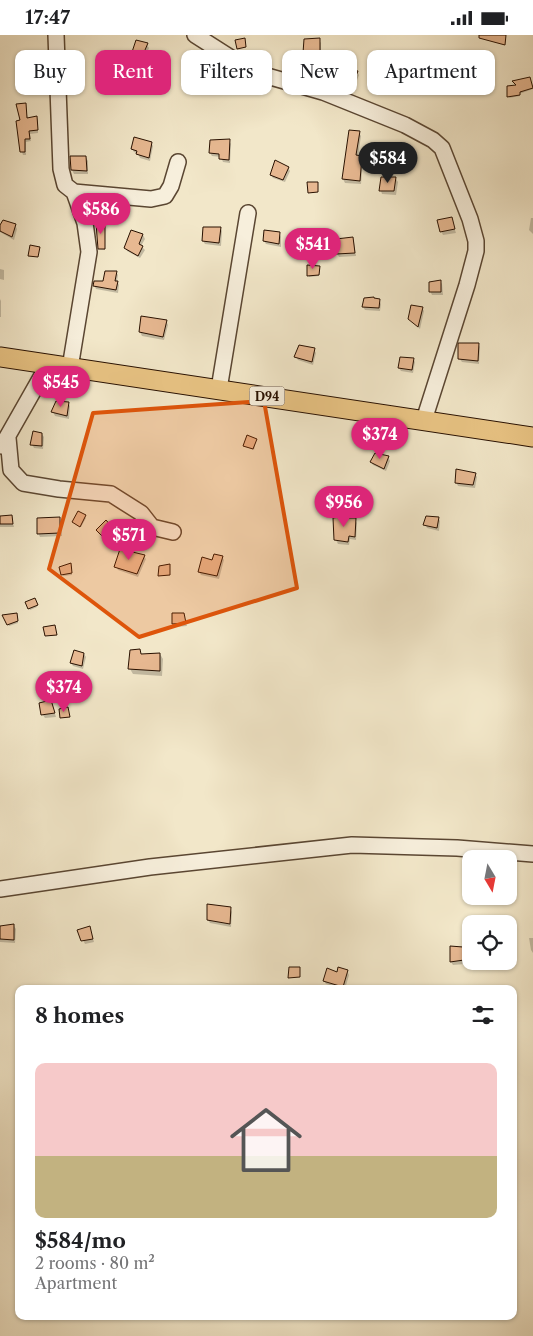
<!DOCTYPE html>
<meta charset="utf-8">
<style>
body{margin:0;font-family:"Libre Caslon Text",serif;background:#f2f2f2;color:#202124;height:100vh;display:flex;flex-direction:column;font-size:19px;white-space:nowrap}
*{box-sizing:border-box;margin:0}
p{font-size:16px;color:#757577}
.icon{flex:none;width:28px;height:28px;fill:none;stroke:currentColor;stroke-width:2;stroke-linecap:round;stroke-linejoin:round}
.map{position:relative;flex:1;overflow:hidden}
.details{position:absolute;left:15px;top:950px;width:502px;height:335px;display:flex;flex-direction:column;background:#fff;border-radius:10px;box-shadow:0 1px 4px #0004}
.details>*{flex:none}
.guide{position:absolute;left:15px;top:15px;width:504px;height:45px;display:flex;gap:10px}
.needle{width:32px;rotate:170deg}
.tools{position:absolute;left:462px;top:815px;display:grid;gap:10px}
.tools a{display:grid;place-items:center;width:55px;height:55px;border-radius:10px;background:#fff;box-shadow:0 1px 4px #0004;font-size:25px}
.price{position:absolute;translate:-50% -42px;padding:0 11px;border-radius:18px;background:#db2777;color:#fff;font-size:16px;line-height:32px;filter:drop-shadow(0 1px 2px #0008)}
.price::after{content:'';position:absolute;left:50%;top:30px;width:15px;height:11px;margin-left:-8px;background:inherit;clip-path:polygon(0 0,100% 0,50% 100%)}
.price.on{background:#222;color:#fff}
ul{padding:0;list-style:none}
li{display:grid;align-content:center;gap:10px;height:265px;padding:0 20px}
li span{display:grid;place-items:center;height:155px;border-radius:10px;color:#555}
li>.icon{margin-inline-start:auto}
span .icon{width:90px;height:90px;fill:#fffc;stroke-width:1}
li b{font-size:21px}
h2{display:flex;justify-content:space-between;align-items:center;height:60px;padding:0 20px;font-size:21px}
.tag{padding:0 18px;border-radius:10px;background:#fff;box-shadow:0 1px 4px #0004;font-size:18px;line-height:45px}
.tag.on{background:#db2777;color:#fff}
.status{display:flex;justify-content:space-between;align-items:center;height:35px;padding:0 25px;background:#fff;direction:ltr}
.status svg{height:14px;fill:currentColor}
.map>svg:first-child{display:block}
.shadow{fill:#0003}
.building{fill:#e7b891;stroke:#281000}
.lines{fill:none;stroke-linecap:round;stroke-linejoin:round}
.minor-casing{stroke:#5a4632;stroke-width:18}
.major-casing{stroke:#281000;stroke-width:21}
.minor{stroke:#f7efdc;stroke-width:15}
.major{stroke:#e9c484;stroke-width:19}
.marked{fill:#de550b;fill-opacity:0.2;stroke:#de550b;stroke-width:4;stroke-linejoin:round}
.labels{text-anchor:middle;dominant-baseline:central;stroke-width:4;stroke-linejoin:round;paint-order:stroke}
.shield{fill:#f7efdc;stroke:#665342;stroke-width:1}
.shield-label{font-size:12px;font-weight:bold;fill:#281000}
</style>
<div class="status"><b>17:47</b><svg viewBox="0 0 49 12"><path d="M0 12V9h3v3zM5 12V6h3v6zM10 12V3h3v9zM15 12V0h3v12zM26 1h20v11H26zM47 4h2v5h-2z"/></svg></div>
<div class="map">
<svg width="533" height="1301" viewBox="0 0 533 1301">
<rect width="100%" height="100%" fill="#f2e7c9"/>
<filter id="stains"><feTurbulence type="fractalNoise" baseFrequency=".004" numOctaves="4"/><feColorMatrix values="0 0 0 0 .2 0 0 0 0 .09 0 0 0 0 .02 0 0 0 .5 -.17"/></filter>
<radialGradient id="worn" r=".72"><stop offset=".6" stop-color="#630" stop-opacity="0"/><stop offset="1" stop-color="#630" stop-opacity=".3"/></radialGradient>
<path class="shadow" d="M319 5 321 8V22L306 21 304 18Z
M147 10 149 13 144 25 135 21 133 17Z
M208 35 210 38 208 54 188 51 186 47Z
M357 37 359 40 354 53 340 46 338 43Z
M530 43 533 54 519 59 520 61 509 63 518 51Z
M25 70 28 84 36 82 38 85V98L30 99 31 106 26 107V120H23L22 117 21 86Z
M359 98 361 101 358 121 361 122 363 125 361 149 345 148 343 144Z
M229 106 231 109 230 128 223 127 221 122 212 121 210 118Z
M151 108 153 111 150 126 140 123 138 119 134 117 132 114Z
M86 123 88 126V139H74L72 135Z
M288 133 290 136 285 147 273 143 271 140Z
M396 144 398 147 396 160 382 159 381 156Z
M100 176 105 189V215L99 214 98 191 96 187Z
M451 183 456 198 443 200 441 196Z
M531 183H533V199L529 195Z
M15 190 17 194 14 205 0 197V193Z
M220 193 222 196 221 211 205 209 203 206Z
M132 196 143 200 145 204 141 211 145 215 140 223 127 216 125 212Z
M279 198 281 202V212L266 209 264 206Z
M352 203 354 207 356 221 339 222 337 218Z
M320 233 319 241 309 242V241Z
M0 234 4 235V245L0 244Z
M116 237 118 240 117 246 119 250 118 258 96 254 94 250 104 247Z
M440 246 442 249 443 260H432L430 256Z
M0 264 1 266V282H0Z
M379 265 381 269 380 276 365 275 363 272Z
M422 273 424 276 420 294 409 284Z
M166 286 168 290 164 305 142 301 140 297Z
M478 309 480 312 479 329 462 327 459 323Z
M314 315 316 318 313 330 298 325 296 322Z
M413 324 415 327 413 338 401 336 399 333Z
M68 368 70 371 69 384 55 381 53 377Z
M42 399 44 402 43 414 34 413 32 409Z
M256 405 254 415 244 411Z
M388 422 390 426 386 436 373 430 371 427Z
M475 439 477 442 475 453 458 451 456 447Z
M79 477 86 483 81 492 73 487Z
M11 481 14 492H0V482Z
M59 483 61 487 62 501 40 502 38 498Z
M438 483 440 486 439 496 427 493 425 489Z
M355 485 357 488 356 505 350 504 349 510 338 509 336 505Z
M112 493 114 497 106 506 98 495Z
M144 521 146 524 138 542 118 535 116 531Z
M222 522 224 525 219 544 201 540 199 537Z
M71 530 72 540 63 541 61 533Z
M36 565 37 572 30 575 27 568Z
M183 579 187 591 175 592 173 589Z
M17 580 18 588 9 591 4 581Z
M139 616 142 620 160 619 163 624 162 641 133 639 130 634Z
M84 619 86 622 83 634 73 631 71 628Z
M51 667 56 682 45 683 43 680Z
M230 873 232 877 231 892 210 888 208 885Z
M14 891 16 894 15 908 0 907V892Z
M90 893 94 907 85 909 83 905Z
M529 903H533V918L531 915Z
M451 912 462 913 464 916 465 929 453 930 451 927Z
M347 936 349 940 345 954 326 949 324 946 338 938Z"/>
<path class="building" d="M479 0H506L505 10 479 3Z
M245 3 246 12 237 14 235 5Z
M320 3V19L303 18 304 4Z
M136 5 148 8 142 22 132 17Z
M341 32 358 36 352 50 336 43Z
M209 34 207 52 184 47 187 35Z
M530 42 533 53 520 57V60L507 62V51L516 50 512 46Z
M26 68 27 83 37 81 38 95 29 96 30 104H25V117H20L16 86 20 85 16 69Z
M349 95 360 96 356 120 362 121 360 146 342 144Z
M134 102 152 107 149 123 136 119 137 116 131 114Z
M230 104 229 125 219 124V119L209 118 210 105Z
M70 121H86L87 136 71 135Z
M275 125 289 132 283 145 270 140Z
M381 142H396L394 156H379Z
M307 147H318V157L308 158Z
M101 175 102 187 94 188 91 178Z
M452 182 455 194 440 197 437 185Z
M3 185 16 189 12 202 0 196V190Z
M105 187V214H98L96 188Z
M203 192H221L219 208 202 206Z
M131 195 143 199 139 209 143 211 138 221 124 213Z
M264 195 280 197 279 209 263 206Z
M353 202 355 218 336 219V204Z
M30 210 40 212 38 222 28 221Z
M307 230 320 231 319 240 307 241Z
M105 236H117L115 246H118L116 255 93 251 94 246H103Z
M441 245V257H429V247Z
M374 262V263L380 264 379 273 362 272 364 263Z
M411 270 423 272 418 292 408 284Z
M141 281 167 285 163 302 139 297Z
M458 308H479L478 326 458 324Z
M299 310 315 313 312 327 294 322Z
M400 322 414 323 412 335 398 333Z
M56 366 69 367 67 381 51 377Z
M33 396 42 398V411L30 410Z
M247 400 257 404 253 414 243 411Z
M375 418 389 421 384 434 370 427Z
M456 434 476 438 473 450 455 448Z
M78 476 86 480 80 492 72 487Z
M12 480 13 489H0V481Z
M347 481V483H356L355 502 349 501 348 507 334 505 333 483Z
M426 481 439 482 437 493 423 490Z
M60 482V498L37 499V483Z
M106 485 113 493 104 503 96 495Z
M120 514 145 520 137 539 114 532Z
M214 519 223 521 217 541 198 537 202 522 212 525Z
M71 528 72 538 61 540 59 532Z
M170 529V540L158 541 159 531Z
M35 563 38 570 28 574 25 567Z
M17 578 18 586 7 590 2 580Z
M172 578H184L186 588 172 589Z
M55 590 57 600 45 601 43 592Z
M140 614 141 619 160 618V636L128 634 130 615Z
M74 615 84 618 82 631 70 628Z
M51 665 55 678 41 680 39 668Z
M68 672 70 682 60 683 59 674Z
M207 869 231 872 230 889 207 885Z
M14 889V905L0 904V891Z
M90 891 93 904 81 906 77 895Z
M450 911 463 912 464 925 450 927Z
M289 932H300V942L288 943Z
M338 932 348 935 343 952 323 946 327 933 337 937Z"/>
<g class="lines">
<g class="minor-casing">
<path id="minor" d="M56 0 61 134 65 150 74 157 85 188 89 217 70 333
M195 0 253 37 323 57 405 90 433 105 442 113 470 184 476 206V216L467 250 424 385
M74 157 151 164 165 161 171 151 178 127
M219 354 248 178
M8 403 11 435 23 448 59 454 111 459 141 478 152 492 173 497
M2 411 48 330
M0 854 150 832 352 810 457 813 533 819"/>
</g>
<g class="major-casing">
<path id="major" d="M0 322 533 402"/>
</g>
<use href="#minor" class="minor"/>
<use href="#major" class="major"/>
</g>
<path class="marked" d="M264 366 297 553 139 602 49 534 93 378Z"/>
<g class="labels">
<rect class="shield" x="249.5" y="351.5" width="35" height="19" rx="4"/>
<g class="shield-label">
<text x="267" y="361">D94</text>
</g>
</g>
<rect width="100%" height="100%" filter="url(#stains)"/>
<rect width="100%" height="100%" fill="url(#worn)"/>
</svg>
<div class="tools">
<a><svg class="needle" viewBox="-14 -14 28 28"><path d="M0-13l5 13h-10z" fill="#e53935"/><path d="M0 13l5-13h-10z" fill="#757577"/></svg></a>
<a><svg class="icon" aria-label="locate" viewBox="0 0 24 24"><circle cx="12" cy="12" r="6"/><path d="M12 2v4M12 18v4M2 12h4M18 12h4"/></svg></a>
</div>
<b class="price on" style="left:388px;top:149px">$584</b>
<b class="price" style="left:101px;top:200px">$586</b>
<b class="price" style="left:313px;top:235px">$541</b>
<b class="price" style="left:61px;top:373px">$545</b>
<b class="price" style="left:380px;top:425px">$374</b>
<b class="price" style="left:344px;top:493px">$956</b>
<b class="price" style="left:129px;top:526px">$571</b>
<b class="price" style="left:64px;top:678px">$374</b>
<div class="guide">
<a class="tag">Buy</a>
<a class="tag on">Rent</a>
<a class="tag">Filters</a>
<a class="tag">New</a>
<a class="tag">Apartment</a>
</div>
<section class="details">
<h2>8 homes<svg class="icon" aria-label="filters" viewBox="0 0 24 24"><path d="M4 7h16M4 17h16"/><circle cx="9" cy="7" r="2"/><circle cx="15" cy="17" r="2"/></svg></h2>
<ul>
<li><span style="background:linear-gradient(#f6c9c9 60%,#c2b280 0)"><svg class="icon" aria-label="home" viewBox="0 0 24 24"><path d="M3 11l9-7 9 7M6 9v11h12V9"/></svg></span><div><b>$584/mo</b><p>2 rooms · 80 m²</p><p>Apartment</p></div></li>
</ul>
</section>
</div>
